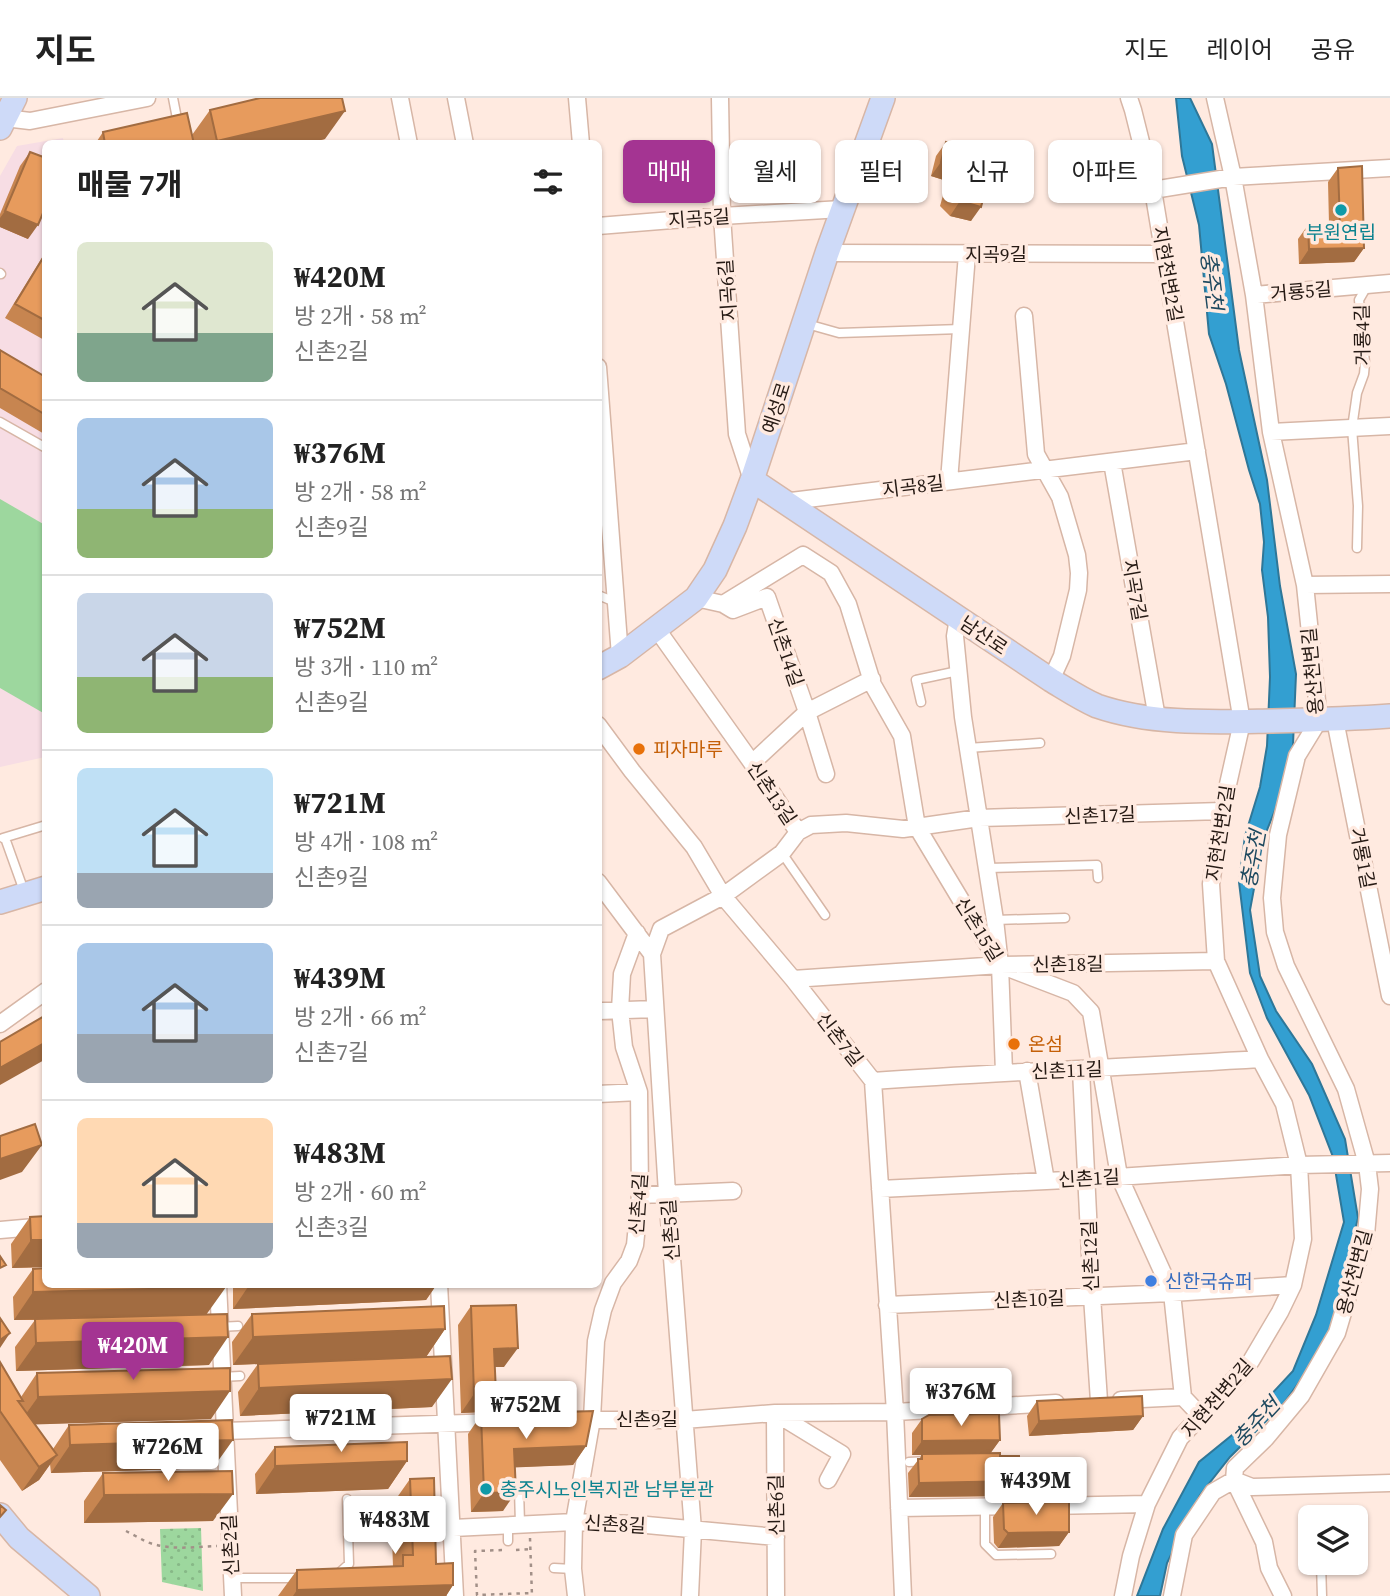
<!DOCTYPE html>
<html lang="ko">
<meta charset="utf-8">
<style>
body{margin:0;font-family:"Source Serif 4","Noto Sans KR",serif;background:#f2f2f2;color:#222;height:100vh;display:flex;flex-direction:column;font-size:26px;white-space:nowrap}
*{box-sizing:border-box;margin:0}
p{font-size:23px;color:#767676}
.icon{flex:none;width:38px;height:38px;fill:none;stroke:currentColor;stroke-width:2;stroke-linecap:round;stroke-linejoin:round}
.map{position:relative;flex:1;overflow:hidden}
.drawer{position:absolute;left:42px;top:42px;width:560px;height:1148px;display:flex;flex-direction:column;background:#fff;border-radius:10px;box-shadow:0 2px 5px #0004}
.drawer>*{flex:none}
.banner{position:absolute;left:623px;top:42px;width:662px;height:63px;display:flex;gap:14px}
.tools{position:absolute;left:1298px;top:1407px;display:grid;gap:14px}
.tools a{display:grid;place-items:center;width:70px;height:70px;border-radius:10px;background:#fff;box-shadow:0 2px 5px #0004;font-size:35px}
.price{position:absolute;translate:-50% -60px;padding:0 16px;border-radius:7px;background:#fff;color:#222;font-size:23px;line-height:46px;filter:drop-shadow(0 2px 4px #0008)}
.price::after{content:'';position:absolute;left:50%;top:42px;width:21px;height:16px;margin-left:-10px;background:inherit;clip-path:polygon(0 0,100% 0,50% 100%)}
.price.selected{background:#a43492;color:#fff}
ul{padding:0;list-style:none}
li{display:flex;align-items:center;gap:21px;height:175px;padding:0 35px}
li+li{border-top:2px solid #e0e0e0}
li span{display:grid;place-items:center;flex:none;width:196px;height:140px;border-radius:10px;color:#555}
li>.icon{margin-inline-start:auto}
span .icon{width:84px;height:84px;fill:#fffc;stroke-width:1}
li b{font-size:30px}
h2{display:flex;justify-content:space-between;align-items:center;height:84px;padding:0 35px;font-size:30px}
.pill{padding:0 24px;border-radius:10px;background:#fff;box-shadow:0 2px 5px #0004;font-size:24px;line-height:63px}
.pill.selected{background:#a43492;color:#fff}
header{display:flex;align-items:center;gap:42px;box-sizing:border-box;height:98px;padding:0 35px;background:#fff;border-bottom:2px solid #e0e0e0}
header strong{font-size:33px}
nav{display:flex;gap:38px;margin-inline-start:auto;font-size:24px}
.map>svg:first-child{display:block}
.education{fill:#f7dde4}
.green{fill:url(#green-dots)}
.pitch{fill:#9dd79e}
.water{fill:#339fd1;stroke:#2f7798;stroke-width:2}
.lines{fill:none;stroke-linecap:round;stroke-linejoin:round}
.lane-casing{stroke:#d7b6a6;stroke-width:11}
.street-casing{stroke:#d7b6a6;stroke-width:19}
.secondary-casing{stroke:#d7b6a6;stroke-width:26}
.path{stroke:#a29088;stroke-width:2.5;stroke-dasharray:3.5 5;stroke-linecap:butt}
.lane{stroke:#fff;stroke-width:8}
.street{stroke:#fff;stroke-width:16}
.secondary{stroke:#cedaf8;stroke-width:23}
.wall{fill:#c78550}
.shaded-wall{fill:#a26c41}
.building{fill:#e79b5d;stroke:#a26c41;stroke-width:2}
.culture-dot{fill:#0f9aa8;stroke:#ffeae0;stroke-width:2.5}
.food-dot{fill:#e8710a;stroke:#ffeae0;stroke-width:2.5}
.shop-dot{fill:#3f7fe0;stroke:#ffeae0;stroke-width:2.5}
.labels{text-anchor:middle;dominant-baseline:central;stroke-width:7;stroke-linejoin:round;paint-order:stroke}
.street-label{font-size:19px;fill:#261a14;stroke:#ffeae0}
.culture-label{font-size:19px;fill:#0d838f;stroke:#ffeae0}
.food-label{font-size:19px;fill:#c56008;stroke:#ffeae0;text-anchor:start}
.shop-label{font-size:19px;fill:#366cbe;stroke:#ffeae0;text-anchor:start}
.water-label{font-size:21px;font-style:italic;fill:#1e495f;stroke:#ffeae0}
</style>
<header>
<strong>지도</strong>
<nav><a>지도</a><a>레이어</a><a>공유</a></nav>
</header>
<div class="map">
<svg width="1390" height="1498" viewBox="0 0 1390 1498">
<defs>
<pattern id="green-dots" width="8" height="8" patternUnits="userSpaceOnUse" patternTransform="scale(1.75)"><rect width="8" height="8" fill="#9dd79e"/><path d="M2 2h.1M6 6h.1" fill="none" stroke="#87b887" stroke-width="1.8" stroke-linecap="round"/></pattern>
</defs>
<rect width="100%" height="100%" fill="#ffeae0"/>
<path class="education" d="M63 40 64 45 46 46 45 659 0 669V78L17 48Z"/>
<path class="green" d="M201 1430 203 1493 162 1484 160 1431Z"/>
<path class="pitch" d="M0 401 45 427V616L0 590Z"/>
<path class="water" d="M1176 0H1190L1212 46 1239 252 1267 382 1280 488 1296 576 1292 670 1263 742 1250 812 1260 878 1276 913 1312 966 1345 1041 1358 1120 1336 1212 1323 1251 1284 1305 1230 1359 1200 1397 1167 1465 1160 1498H1137L1163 1431 1199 1364 1237 1333 1293 1273 1316 1217 1344 1124 1333 1059 1309 997 1267 920 1250 875 1239 784 1245 738 1260 689 1267 648 1270 579 1268 519 1262 472 1264 444 1260 406 1249 372 1226 286 1209 236 1199 127 1182 58Z"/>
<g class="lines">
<g class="lane-casing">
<path id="lane" d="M173 0 182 46
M0 175 1 176
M807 226 839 235 961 231
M0 324 46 350
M1357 450 1358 408 1352 330 1357 295 1364 276 1365 265 1359 202 1367 188
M598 497 615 504
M921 604 916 582 958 573
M968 650 1040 645
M3 740 46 727
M5 740 24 793
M782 755 825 817
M988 770 1097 767 1098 780
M995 822 1065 820
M218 1229 238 1228
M221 1279 240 1278
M909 1364 927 1363
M1013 1365 1055 1407
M519 1391 520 1426
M985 1409V1446L996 1457 1051 1456
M508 1427V1443
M1321 1465 1322 1498
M554 1470 573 1471
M339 1475 349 1466 347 1401
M232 1480H299"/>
</g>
<g class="street-casing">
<path id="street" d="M400 0 409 46
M456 0 465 46
M577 0 581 46
M720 0 722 118 737 336 752 382
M5 20 30 23 147 0
M1153 92 1233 79 1390 70
M598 128 722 118 842 111
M827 155 1165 156
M1254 197 1390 185
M1024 218 1036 356 1060 399 1077 457 1079 475 1078 492 1062 558 1051 582
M598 269 620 558
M1271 334 1390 328
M1112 364 1157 620
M949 383 967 156
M783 404 1197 353
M1305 487 1390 486
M696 500 723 506 803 457 831 475 848 506 873 587 902 638 917 729 1000 867 1073 895 1091 914 1119 1078 1172 1195 1183 1299
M723 506 733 512 767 499 807 614 826 676
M958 520 955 538 963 619 995 822 1000 867 1004 974
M656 530 752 665 798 734
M1335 622 1390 898
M598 627 632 673 694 749 723 798 793 881 873 983 895 1314 903 1498
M752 665 807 614 872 581
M598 784 652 856 667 1095 693 1432 690 1498
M652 856 661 831 723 798 782 755 798 734 811 727 846 725 903 731 979 720 1222 713
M793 881 1000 867 1216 863
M598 913 655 911
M0 926 46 893
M1081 972 1092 1198 1099 1303
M1027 973 1046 1083
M873 983C1002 974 1131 969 1260 961
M598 996 639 994
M880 1091 1087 1081 1299 1067 1390 1065
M640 1097 733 1093
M0 1132 46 1128
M218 1186 233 1498
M439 1186 455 1498
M887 1207 1172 1195 1293 1187
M1121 1302 1183 1299 1201 1318
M775 1315 776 1498
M775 1315 842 1356 828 1382
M572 1322H684L775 1315 895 1314 1056 1305
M224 1333 497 1324
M1234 1382 1252 1389 1390 1385
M1234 1382 1264 1444 1269 1470 1283 1498
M1049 1408 1147 1406
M899 1410 1020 1408
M453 1430 574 1424 636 1426 776 1439
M576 1498 573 1471 574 1424 592 1321 596 1243 603 1212 613 1185 629 1163 635 1147 640 1097 639 994 624 949 620 912 622 876 637 835
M1123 1498 1131 1458 1147 1406 1180 1340 1251 1263 1280 1214 1293 1187 1303 1141 1299 1067 1284 1006 1260 961 1216 863 1211 786 1222 713 1242 624 1153 92 1133 12 1129 0
M1172 1498 1184 1437 1213 1394 1234 1382 1235 1370 1266 1340 1301 1298 1337 1235 1366 1137 1370 1091 1367 1066 1346 991 1286 868 1275 834 1272 800 1278 737 1297 658 1319 622 1305 487 1271 334 1254 197 1233 79 1215 0"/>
</g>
<g class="secondary-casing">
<path id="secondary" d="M0 30 15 0
M752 382 1051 582C1066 591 1081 601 1097 608 1152 627 1215 624 1272 623 1312 622 1351 621 1390 618
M598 570 620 558 696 500 715 472 735 428 752 382 827 155 883 0
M0 804 46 790
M0 1417 19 1440 88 1498"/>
</g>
<path class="path" d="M126 1433C132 1436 139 1440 145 1443 167 1453 194 1449 217 1448
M530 1440 532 1498
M502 1452 475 1453 477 1497 532 1495
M516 1452 530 1451"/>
<use href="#lane" class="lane"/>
<use href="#street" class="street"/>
<use href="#secondary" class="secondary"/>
</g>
<path class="wall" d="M210 12 325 41 304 46H95L103 34 192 37Z
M946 44 995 56 971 123 950 118 940 108 947 83 931 78 936 58Z
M30 54 28 141 0 129V116L20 68Z
M1338 70 1364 150 1354 164 1299 166 1298 141 1308 127 1329 126 1328 84Z
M46 153V243L5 220Z
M0 252 43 278 46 275V337L0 310Z
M30 1119 46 1169 12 1170 11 1146Z
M33 1171 207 1216 209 1267 16 1273 15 1249 35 1222H14L13 1199Z
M233 1186H437L426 1202 233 1211Z
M471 1208 504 1269H495L483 1314 461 1315 458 1227Z
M252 1216 445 1231 426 1259 233 1267 232 1244Z
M0 1264 21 1299 37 1275 211 1321 35 1326 53 1351 69 1327 213 1370 51 1375 50 1366 39 1382 22 1393 0 1362Z
M258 1266 432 1309 240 1318 238 1294Z
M1037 1303 1143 1318 1133 1332 1029 1338 1027 1318Z
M481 1317 586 1348 573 1367 515 1369 503 1413 471 1414 468 1336Z
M922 1321 1000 1342 990 1355 1000 1358 1020 1383 1010 1398 909 1399 908 1375 922 1357H912V1335Z
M275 1349 407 1363 388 1391 256 1396 255 1376Z
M103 1375 213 1423 84 1425V1403Z
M410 1381 436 1466 453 1487 446 1498H278L297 1472 393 1469 391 1408Z
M1003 1405 1069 1434 1059 1448 998 1450 994 1445 993 1419Z"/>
<path class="shaded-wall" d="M345 13 325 41 304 46H215L217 43Z
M941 64 957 68 947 83 931 78Z
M960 103 981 109 971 123 950 118Z
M5 113 38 127 28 141 0 129V120Z
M1364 150 1354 164 1299 166 1309 151Z
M46 944V961L0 987V970Z
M42 1047 22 1074 0 1082V1061Z
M31 1142H46V1169L12 1170Z
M250 1186H437L426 1202 233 1211Z
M226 1189 206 1217 14 1222 33 1194Z
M445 1231 426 1259 233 1267 253 1239Z
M10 1235 0 1250V1242Z
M228 1239 209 1267 16 1273 36 1245Z
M518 1250 504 1269H481L494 1251Z
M452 1281 432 1309 240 1318 259 1290Z
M230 1293 211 1321 18 1327 38 1299Z
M496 1295 483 1314 461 1315 474 1296Z
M1143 1318 1133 1332 1029 1338 1039 1323Z
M233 1342 213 1370 51 1375 70 1347Z
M1000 1342 990 1356 912 1357 922 1343Z
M586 1348 573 1367 501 1370 514 1351Z
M57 1357 39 1382 22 1393 39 1369Z
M407 1363 388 1391 256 1396 275 1368Z
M1020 1383 1010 1398 909 1399 919 1385Z
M516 1394 503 1413 471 1414 484 1395Z
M233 1396 213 1423 84 1425 104 1397Z
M1069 1434 1059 1448 998 1450 1008 1435Z
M453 1487 446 1498H293L297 1492Z"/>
<path class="building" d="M260 0H342L345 13 217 43 210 12Z
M187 15 194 46H105L103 34Z
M946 44 995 56 981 109 960 103 950 94 957 68 941 64Z
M30 54 46 60V108L38 127 5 113Z
M1362 68 1364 150 1309 151 1308 127 1340 126 1338 70Z
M46 155V223L15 206Z
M0 252 44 278 46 276V317L0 290Z
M46 917V944L0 970V944Z
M35 1026 42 1047 0 1061V1038Z
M46 1118V1142H31L30 1119Z
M0 1158 6 1167 0 1170Z
M46 1170V1186H226V1189L33 1194V1171Z
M516 1207 518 1250 494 1251 496 1295 474 1296 471 1208Z
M444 1208 445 1231 253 1239 252 1216Z
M227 1216 228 1239 36 1245 35 1221Z
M0 1220 10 1235 0 1242Z
M450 1258 452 1281 259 1290 258 1266Z
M0 1264 23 1303H18L57 1357 39 1369 0 1313Z
M230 1270V1293L38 1299 37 1275Z
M1142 1298 1143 1318 1039 1323 1037 1303Z
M593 1313 586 1348 514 1351 516 1394 484 1395 481 1317Z
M999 1316 1000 1342 922 1343V1321L929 1317Z
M232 1322 233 1342 70 1347 69 1327Z
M407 1344V1363L275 1368V1349Z
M1000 1355V1358H1019L1020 1383 919 1385 918 1361H922V1356Z
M232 1373 233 1396 104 1397 103 1375Z
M434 1380 436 1466 453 1465V1487L297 1492V1472L403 1468V1457H413L410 1381Z
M1069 1404V1434L1008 1435 1004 1431 1003 1405Z
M0 1407 6 1412 0 1419Z"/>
<g class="culture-dot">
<circle cx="1341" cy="112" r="7"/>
<circle cx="486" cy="1391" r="7"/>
</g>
<g class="food-dot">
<circle cx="639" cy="651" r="7"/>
<circle cx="1014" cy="946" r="7"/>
</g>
<circle class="shop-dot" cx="1151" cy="1183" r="7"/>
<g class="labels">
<g class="street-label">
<text transform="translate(699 120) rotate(-4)">지곡5길</text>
<text x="996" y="156">지곡9길</text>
<text transform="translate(1168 176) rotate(80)">지현천변2길</text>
<text transform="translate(727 192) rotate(-94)">지곡6길</text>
<text transform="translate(1301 193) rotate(-5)">거룡5길</text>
<text transform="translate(1362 237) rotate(-91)">거룡4길</text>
<text transform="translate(776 310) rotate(-72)">예성로</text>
<text transform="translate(913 388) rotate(-7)">지곡8길</text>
<text transform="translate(1135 492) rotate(80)">지곡7길</text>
<text transform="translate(984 537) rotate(34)">남산로</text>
<text transform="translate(786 554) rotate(71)">신촌14길</text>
<text transform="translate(1312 573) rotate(-95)">용산천변길</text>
<text transform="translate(772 695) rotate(56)">신촌13길</text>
<text transform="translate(1100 717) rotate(-2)">신촌17길</text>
<text transform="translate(1220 735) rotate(-81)">지현천변2길</text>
<text transform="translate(1363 760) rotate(79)">거룡1길</text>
<text transform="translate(979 831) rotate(58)">신촌15길</text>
<text transform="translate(1068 866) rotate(-1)">신촌18길</text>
<text transform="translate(840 941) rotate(52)">신촌7길</text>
<text transform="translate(1067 972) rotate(-2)">신촌11길</text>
<text transform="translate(1089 1080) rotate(-3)">신촌1길</text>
<text transform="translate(638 1106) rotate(-86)">신촌4길</text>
<text transform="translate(670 1132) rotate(-94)">신촌5길</text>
<text transform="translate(1090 1158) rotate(-92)">신촌12길</text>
<text transform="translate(1354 1174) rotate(-75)">용산천변길</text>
<text transform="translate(1029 1201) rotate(-2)">신촌10길</text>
<text transform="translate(1217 1300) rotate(-49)">지현천변2길</text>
<text x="647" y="1321">신촌9길</text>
<text transform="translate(776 1407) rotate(-91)">신촌6길</text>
<text transform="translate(615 1426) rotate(3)">신촌8길</text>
<text transform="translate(230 1447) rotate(-93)">신촌2길</text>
</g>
<g class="culture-label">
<text x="1341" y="134">부원연립</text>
<text x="500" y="1391" text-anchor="start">충주시노인복지관 남부분관</text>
</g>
<g class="food-label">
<text x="653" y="651">피자마루</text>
<text x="1028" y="946">온섬</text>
</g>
<g class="shop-label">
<text x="1165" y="1183">신한국슈퍼</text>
</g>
<g class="water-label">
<text transform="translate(1212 183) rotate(83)">충주천</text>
<text transform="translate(1253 761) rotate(-80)">충주천</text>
<text transform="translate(1256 1324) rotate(-47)">충주천</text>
</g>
</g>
</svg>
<div class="tools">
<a><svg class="icon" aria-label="layers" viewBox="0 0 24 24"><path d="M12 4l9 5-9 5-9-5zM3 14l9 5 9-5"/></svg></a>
</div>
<b class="price selected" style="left:133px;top:1284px">₩420M</b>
<b class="price" style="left:961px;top:1330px">₩376M</b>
<b class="price" style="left:526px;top:1343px">₩752M</b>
<b class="price" style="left:341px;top:1356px">₩721M</b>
<b class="price" style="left:168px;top:1385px">₩726M</b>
<b class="price" style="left:1036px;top:1419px">₩439M</b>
<b class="price" style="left:395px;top:1458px">₩483M</b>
<div class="banner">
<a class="pill selected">매매</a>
<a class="pill">월세</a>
<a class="pill">필터</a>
<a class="pill">신규</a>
<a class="pill">아파트</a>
</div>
<section class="drawer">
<h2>매물 7개<svg class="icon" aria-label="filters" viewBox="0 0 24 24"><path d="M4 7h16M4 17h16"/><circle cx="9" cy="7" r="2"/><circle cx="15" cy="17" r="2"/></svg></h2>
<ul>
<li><span style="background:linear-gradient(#dfe7d0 65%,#7fa58c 0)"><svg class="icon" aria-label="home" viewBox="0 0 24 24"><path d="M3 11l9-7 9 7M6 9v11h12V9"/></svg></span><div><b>₩420M</b><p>방 2개 · 58 m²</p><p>신촌2길</p></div></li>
<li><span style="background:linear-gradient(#a9c7e8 65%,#8fb573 0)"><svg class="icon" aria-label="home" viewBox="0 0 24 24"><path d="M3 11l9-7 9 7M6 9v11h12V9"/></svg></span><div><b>₩376M</b><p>방 2개 · 58 m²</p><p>신촌9길</p></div></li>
<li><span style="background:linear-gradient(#c9d6e8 60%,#8fb573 0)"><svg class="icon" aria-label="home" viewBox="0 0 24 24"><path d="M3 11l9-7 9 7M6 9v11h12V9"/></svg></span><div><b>₩752M</b><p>방 3개 · 110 m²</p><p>신촌9길</p></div></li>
<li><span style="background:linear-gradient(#bfe0f5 75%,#9aa5b1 0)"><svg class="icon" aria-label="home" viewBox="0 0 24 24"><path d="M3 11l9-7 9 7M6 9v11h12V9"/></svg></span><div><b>₩721M</b><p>방 4개 · 108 m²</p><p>신촌9길</p></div></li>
<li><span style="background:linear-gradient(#a9c7e8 65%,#9aa5b1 0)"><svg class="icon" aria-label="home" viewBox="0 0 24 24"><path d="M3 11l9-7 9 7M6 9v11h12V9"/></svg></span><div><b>₩439M</b><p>방 2개 · 66 m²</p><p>신촌7길</p></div></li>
<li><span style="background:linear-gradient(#ffd9b3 75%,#9aa5b1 0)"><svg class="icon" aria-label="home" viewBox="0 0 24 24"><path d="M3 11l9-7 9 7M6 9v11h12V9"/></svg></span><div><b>₩483M</b><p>방 2개 · 60 m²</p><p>신촌3길</p></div></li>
</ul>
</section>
</div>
